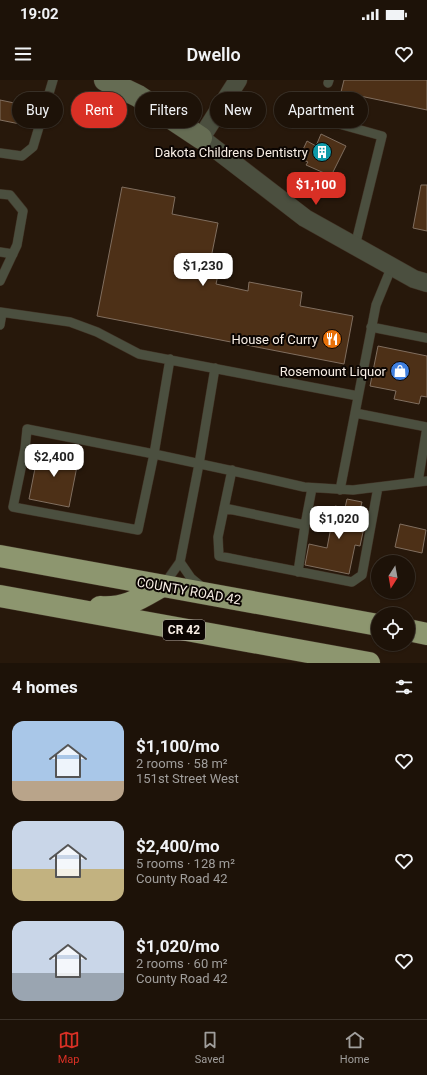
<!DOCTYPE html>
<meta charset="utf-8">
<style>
body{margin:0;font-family:Roboto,sans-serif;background:#251b12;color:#f1f3f6;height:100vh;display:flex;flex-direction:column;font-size:15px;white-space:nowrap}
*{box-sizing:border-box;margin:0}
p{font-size:13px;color:#a09e9c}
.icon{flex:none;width:22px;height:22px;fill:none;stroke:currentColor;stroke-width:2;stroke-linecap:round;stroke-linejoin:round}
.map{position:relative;height:583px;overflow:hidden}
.side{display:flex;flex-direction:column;background:#1d1208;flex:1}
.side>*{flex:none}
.guide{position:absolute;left:12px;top:12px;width:403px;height:36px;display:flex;gap:8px}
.needle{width:26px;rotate:191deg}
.tools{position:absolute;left:371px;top:475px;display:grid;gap:8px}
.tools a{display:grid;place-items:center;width:44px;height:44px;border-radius:50%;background:#1d1208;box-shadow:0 1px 3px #0004,0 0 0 1px #3b3229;font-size:20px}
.price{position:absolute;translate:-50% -34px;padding:0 9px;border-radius:8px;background:#fff;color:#222;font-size:13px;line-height:26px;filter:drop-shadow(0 1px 2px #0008)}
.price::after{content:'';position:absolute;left:50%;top:24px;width:12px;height:9px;margin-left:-6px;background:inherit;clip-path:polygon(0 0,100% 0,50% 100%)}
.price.on{background:#d93025;color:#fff}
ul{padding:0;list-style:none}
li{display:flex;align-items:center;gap:12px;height:100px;padding:0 12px}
li span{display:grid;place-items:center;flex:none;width:112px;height:80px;border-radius:12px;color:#555}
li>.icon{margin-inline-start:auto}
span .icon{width:48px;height:48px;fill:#fffc;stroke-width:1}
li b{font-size:17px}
h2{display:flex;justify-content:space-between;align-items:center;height:48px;padding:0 12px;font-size:17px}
.tag{padding:0 14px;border-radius:18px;background:#1d1208;box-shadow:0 1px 3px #0004,0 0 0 1px #3b3229;font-size:14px;line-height:36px}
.tag.on{background:#d93025;color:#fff}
.status{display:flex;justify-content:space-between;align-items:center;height:28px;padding:0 20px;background:#1d1208;direction:ltr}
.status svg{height:11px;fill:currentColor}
header{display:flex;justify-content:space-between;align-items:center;height:52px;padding:0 12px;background:#1d1208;font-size:18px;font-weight:600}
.dock{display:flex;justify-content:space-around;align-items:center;height:56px;border-top:1px solid #3b3229;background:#1d1208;font-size:11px;color:#a09e9c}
.dock a{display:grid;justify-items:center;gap:2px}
.dock .on{color:#d93025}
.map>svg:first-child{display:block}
.building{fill:#4d3017;stroke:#806e5f}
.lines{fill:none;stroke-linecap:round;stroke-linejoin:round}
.lane-casing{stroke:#403225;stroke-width:10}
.street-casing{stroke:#403225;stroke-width:19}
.secondary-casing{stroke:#403225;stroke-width:23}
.highway-casing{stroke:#403225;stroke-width:23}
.lane{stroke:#4b4f3f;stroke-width:9}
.street{stroke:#4b4f3f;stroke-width:18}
.secondary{stroke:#656c53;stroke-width:22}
.highway{stroke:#8d966f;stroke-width:22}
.labels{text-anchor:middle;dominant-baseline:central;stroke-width:4;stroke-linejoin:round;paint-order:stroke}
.shield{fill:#0b0502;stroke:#b1a8a1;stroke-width:1}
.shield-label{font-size:12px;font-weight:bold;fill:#f8eee5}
.poi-label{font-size:13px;fill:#f8eee5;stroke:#0b0502;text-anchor:end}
.street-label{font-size:13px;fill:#f8eee5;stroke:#0b0502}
</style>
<div class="status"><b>19:02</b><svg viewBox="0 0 49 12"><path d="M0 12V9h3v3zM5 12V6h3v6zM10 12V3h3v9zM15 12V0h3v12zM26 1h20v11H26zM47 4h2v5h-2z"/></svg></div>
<header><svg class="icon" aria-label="menu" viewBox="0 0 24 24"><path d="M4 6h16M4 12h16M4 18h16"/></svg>Dwello<svg class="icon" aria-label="heart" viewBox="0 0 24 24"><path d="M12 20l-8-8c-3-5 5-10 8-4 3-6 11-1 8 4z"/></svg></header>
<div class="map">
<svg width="427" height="583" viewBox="0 0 427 583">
<rect width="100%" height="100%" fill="#27180b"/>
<path class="building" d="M344 0H427V30L341 12Z
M0 20 24 25 20 44 0 40Z
M321 54 346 66 331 96 306 85 308 82 299 78 307 61 316 66Z
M421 105H427V151L413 148Z
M122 107 175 117 172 134 218 143 208 193 218 195 216 204 248 211 249 202 302 212 300 226 353 236 344 284 97 236Z
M378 266 427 276V317L421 316 419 324 394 319 396 311 370 306Z
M39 368 79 376 69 427 29 419Z
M347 419 362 422 360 430 362 431 358 451 363 452 360 466 355 465 349 494 305 485 309 464 327 468 335 426 345 428Z
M400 444 426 450 422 473 395 467Z"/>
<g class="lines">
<g class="lane-casing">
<path id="lane" d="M328 3 329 0
M332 42 382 56 355 166
M0 73 22 76 33 67 53 0
M0 114 10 115 23 131 17 165 0 201
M0 172 13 174
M0 232 70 242 97 252 139 274 358 316
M0 245 2 233
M371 247 427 258
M170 279 154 374 27 349 25 369 13 427 138 450 154 374 233 391 304 407 353 410 427 401
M355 333 427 347 418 402
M232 390 218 457 219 476 352 502 362 495 378 407
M340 410 376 225 392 186
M224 428 305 445 312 408
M180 482 191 498 202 507
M298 492 305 445
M163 506 180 482 199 384 215 288"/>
</g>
<g class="street-casing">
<path id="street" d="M238 0 201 58 305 138 414 199 427 203"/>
</g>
<g class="secondary-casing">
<path id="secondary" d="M105 0 138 16 201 58"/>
</g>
<g class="highway-casing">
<path id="highway" d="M0 476 378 545
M0 516 369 583
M100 527C126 529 141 518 162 506
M408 550 427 554"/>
</g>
<use href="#lane" class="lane"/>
<use href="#street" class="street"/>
<use href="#secondary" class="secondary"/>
<use href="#highway" class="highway"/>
</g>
<defs>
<g id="building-disc" transform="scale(1)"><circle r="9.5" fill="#0f9aa8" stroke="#0b0502"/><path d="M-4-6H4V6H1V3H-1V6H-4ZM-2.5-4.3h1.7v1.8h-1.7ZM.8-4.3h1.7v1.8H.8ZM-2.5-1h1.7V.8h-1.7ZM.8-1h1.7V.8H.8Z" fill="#fff"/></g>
<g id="restaurant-disc" transform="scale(1)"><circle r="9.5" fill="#e8710a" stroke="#0b0502"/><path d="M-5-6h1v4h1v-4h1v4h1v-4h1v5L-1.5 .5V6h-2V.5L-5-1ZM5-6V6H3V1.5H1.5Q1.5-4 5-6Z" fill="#fff"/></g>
<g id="shop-disc" transform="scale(1)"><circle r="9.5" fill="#3f7fe0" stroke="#0b0502"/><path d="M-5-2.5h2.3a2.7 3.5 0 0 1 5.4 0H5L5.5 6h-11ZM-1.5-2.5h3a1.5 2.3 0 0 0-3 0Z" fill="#fff"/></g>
</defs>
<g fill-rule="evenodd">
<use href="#building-disc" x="322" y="72"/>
<use href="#restaurant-disc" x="332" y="259"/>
<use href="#shop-disc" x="400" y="291"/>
</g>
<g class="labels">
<rect class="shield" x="163" y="540" width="42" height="20" rx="3"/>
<g class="shield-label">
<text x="184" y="550">CR 42</text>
</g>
<g class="poi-label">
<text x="308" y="72">Dakota Childrens Dentistry</text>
<text x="318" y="259">House of Curry</text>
<text x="386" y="291">Rosemount Liquor</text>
</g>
<g class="street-label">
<text transform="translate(189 511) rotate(10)">COUNTY ROAD 42</text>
</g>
</g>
</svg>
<div class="tools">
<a><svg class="needle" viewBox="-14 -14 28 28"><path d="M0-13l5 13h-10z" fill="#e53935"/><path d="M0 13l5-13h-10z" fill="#a09e9c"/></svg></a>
<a><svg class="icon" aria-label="locate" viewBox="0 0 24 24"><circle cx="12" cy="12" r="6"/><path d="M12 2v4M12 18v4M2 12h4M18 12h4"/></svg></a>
</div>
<b class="price on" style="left:316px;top:126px">$1,100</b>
<b class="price" style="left:203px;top:207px">$1,230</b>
<b class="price" style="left:54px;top:398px">$2,400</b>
<b class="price" style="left:339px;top:460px">$1,020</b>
<div class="guide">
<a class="tag">Buy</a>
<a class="tag on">Rent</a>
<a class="tag">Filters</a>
<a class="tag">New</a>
<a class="tag">Apartment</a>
</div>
</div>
<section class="side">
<h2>4 homes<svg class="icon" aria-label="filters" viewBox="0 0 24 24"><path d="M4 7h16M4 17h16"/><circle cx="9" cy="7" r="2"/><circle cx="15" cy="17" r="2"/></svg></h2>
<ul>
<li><span style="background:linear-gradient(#a9c7e8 75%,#b9a48a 0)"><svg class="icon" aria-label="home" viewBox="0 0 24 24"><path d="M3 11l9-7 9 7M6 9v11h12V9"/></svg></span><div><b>$1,100/mo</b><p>2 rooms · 58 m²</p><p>151st Street West</p></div><svg class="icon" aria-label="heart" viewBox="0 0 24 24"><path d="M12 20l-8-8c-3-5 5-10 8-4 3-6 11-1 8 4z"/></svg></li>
<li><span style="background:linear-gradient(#c9d6e8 60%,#c2b280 0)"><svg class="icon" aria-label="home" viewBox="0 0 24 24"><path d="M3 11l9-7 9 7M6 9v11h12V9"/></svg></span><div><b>$2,400/mo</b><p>5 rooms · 128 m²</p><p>County Road 42</p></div><svg class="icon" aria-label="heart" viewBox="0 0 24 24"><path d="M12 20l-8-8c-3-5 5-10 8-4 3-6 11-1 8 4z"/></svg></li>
<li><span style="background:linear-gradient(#c9d6e8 65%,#9aa5b1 0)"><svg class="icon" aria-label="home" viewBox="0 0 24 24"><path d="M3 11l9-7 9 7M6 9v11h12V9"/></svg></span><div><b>$1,020/mo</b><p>2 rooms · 60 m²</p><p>County Road 42</p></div><svg class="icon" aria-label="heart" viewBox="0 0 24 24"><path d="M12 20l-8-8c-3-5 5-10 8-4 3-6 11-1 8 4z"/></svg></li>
</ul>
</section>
<nav class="dock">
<a class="on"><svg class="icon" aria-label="map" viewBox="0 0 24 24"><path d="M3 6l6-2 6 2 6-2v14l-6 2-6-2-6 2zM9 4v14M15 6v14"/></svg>Map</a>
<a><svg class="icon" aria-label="saved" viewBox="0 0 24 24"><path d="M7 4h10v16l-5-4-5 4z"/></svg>Saved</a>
<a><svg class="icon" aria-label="home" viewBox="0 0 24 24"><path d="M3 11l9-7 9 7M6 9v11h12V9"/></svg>Home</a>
</nav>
